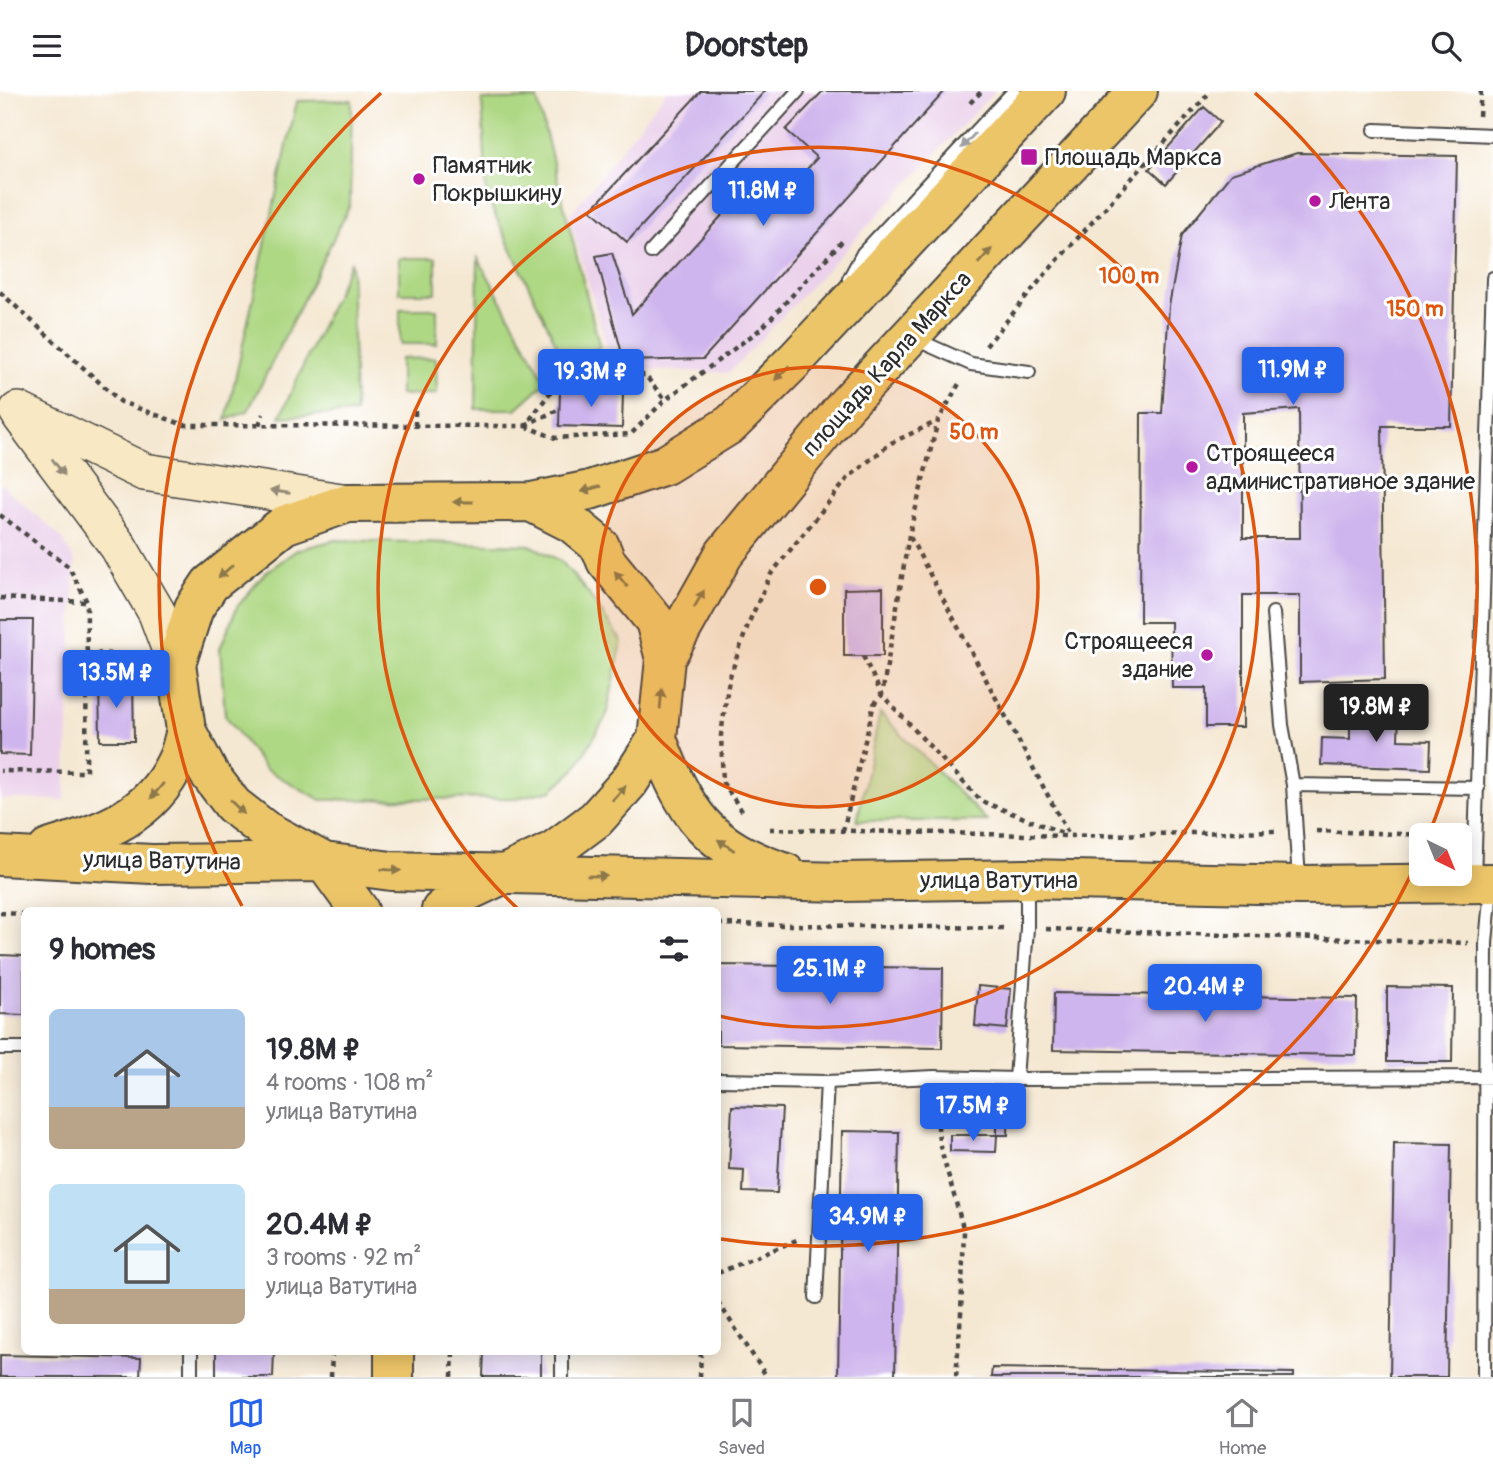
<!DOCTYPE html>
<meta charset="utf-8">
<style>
body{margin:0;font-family:Pangolin,sans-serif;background:#f7f7f7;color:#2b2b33;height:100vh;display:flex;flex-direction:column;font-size:26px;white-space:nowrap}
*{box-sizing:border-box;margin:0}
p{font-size:23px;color:#7c7c81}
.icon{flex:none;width:38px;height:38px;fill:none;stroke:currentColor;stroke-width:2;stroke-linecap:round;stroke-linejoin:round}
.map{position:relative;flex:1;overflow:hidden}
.panel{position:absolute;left:21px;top:816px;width:700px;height:448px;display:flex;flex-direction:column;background:#fff;border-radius:10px;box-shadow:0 4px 18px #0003}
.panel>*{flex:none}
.needle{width:46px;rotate:137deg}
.tools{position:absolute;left:1409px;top:732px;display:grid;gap:14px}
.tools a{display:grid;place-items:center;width:63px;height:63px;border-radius:10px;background:#fff;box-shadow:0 4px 18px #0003;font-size:35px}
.price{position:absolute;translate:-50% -60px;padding:0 16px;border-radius:7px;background:#2563eb;color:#fff;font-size:23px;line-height:46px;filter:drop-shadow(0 2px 4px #0008)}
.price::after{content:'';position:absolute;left:50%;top:42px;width:21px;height:16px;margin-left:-10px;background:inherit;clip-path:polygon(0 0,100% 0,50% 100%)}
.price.selected{background:#222;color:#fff}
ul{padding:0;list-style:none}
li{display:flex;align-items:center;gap:21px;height:175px;padding:0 28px}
li span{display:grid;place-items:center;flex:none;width:196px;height:140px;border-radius:10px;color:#555}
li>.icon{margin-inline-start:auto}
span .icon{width:84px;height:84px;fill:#fffc;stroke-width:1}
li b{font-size:30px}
h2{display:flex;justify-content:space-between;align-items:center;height:84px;padding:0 28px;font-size:30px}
header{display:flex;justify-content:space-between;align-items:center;height:91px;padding:0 28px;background:#fff;font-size:32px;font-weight:700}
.tab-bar{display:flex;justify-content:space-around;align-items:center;height:98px;border-top:2px solid #e1e1e2;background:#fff;font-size:19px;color:#7c7c81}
.tab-bar a{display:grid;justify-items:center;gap:4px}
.tab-bar .selected{color:#2563eb}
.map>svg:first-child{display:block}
.built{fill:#ebd1eb}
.green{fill:#afd884;stroke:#6d8258;stroke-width:2}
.building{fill:#cfb5ed;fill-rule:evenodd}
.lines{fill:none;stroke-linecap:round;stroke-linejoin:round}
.lane-casing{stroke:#494744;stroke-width:16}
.secondary-casing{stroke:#494744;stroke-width:40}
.primary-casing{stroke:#494744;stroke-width:42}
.path{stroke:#494744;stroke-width:4.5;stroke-dasharray:5 5;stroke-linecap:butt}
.lane{stroke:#fff;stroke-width:12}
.secondary{stroke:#f8e8c3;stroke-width:37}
.primary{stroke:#edc569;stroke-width:38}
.oneway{fill:#a0a0a0}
.oneway2{fill:#8c784a}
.oneway3{fill:#928a77}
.ring{fill:none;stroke:#df570e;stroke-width:3.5}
.poi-dot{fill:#b5179e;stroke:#fff;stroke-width:2.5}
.labels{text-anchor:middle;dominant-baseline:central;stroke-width:6;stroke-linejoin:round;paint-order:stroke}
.poi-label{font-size:24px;fill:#2b2b2b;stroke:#fff;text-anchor:start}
.street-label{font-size:24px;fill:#2b2b2b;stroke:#fff}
.centre{fill:#df570e;stroke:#fff;stroke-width:3.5}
.ring-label{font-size:21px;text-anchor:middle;font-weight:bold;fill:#df570e;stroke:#fff;stroke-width:6;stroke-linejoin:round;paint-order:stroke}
</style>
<header><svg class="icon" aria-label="menu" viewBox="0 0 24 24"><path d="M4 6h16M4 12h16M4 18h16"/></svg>Doorstep<svg class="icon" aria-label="search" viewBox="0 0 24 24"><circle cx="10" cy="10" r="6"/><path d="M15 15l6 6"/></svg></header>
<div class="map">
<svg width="1493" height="1286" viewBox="0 0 1493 1286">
<rect width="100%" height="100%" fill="#fff"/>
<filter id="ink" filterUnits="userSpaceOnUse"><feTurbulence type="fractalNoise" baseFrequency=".0143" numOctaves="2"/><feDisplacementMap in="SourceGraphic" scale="14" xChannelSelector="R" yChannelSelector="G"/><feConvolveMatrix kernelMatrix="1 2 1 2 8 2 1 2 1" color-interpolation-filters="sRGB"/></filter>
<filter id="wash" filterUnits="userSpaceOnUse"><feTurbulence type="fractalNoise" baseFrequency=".00686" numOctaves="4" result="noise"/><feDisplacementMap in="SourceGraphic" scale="28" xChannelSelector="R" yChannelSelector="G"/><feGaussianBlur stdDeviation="1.57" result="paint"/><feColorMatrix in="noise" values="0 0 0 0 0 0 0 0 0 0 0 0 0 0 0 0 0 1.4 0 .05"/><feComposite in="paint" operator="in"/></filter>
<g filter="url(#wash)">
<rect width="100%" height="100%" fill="#f5e8d3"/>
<path class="built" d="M667 0H995L729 282 613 277 569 125Z
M0 392 62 447 75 471 65 709 0 708Z"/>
<path class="green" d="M537 8 600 257 563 267 487 107 482 9Z
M352 9 350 114 248 320 226 329 297 10Z
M399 167H436V202H399Z
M478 167 546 291 516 318H476Z
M351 170 355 322 280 326Z
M400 218H437V253H400Z
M436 267 437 303 400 304V268Z
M335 449 530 454 561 470 588 502 622 551 606 626 575 678 552 699 517 707 321 709 265 678 225 624 220 558 237 516 265 482 297 459Z
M880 622 987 730H857Z"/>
<g id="blocks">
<path class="building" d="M701 0H765L627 151 591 119Z
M823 0H945L703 268 624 270 596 165 612 162 632 223 757 86 780 108 817 67 786 39Z
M1204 16 1221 31 1166 93 1149 78Z
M1297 62 1457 65 1451 335H1382L1385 588 1300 591V504H1243V636H1206V597H1172L1171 531H1140L1141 322H1162L1169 215 1182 144 1231 83ZM1299 318 1300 447H1243V322Z
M560 300 623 302 622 337 559 335Z
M883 497V565H844V498Z
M0 529H33L30 664 0 663Z
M99 588H133L134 650H100Z
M1350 619 1399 620 1398 649 1431 650 1430 678 1321 674 1322 647 1350 648Z
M0 864 24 865V924L0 923Z
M718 874 943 877 942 957 718 954Z
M978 895 1011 898 1007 938 975 935Z
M1387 896 1453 897 1452 971H1387Z
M1054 902 1357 907 1356 964 1053 959Z
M997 1005 1009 1006 1008 1044H997Z
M732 1015 782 1017 777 1102 743 1101 744 1079 729 1078Z
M842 1040 899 1041 895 1286H838Z
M950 1044H997L996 1061 950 1060Z
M1394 1052 1451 1053 1447 1286H1390Z
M216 1260H274L273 1286H216Z
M484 1260H541V1286H483Z
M0 1264 141 1267 140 1286H0Z
M992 1277 1294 1282V1286H991Z"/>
</g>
</g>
<g filter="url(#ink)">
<use href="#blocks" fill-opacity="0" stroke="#494744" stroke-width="2"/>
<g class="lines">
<g class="lane-casing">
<path id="lane" d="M1375 39 1493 44
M651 161 798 0
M849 188 863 162 1014 0
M913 247 971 273 1029 281
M1273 522 1282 634 1293 694 1299 789
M1293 694 1478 697
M1474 789 1493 187
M0 957H24
M1016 988 1493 986
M718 989 827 991
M816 1206 827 991 934 986 1016 988 1027 837V791
M191 1286V1260
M562 1286V1260
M1484 1286 1486 852 1491 797"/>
</g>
<g class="secondary-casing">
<path id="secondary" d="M18 320 144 381 348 412
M21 325 118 455 157 522 176 573"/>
</g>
<g class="primary-casing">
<path id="primary" d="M1046 0 797 267 731 333 665 374 590 399 531 411 348 412 284 434 210 493 194 517 176 573 186 639 208 681 233 714 265 739 324 771 391 780 843 791 1026 788 1299 794 1493 792
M665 568 724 463 846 314 1138 0
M657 648C686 724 706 755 786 782
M48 758C102 741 150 727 176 671 181 662 183 650 186 639
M0 765 152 773 321 771
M324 771 359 819
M441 819 462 803 553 760 596 728 629 691 657 648 665 568 655 530 606 470 600 455 572 432 531 411
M394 1260V1286"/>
</g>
<path class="path" d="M970 12 982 0
M1479 25 1481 0
M0 201 121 311 184 334 525 335 561 287 645 284 665 309
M986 255 1047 181 1211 0
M556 277 561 287
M415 320V334
M259 334 263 323
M525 334 560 318
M525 335 555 347 631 343 665 309 762 237 845 147
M0 424 69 476 87 511 86 681 0 680
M910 446 1069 744
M0 507 86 511
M86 562 117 563 116 588
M863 565 882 604 981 710 1065 743
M742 720 723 692 721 644 729 588 749 531 771 483 849 386 891 352 938 330
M770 738 1069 745 1275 740
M843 740 874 613 882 604 909 444 938 330 960 291
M1316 740 1430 744
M0 822 24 823
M718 833 1006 837
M1046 838 1468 852
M936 1004 939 1051 964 1140 961 1223 956 1286
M718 1182 799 1148
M718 1211 767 1286
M331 1286 332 1260
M452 1286 453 1260
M700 1286 701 1260"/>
<use href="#lane" class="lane"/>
<use href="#secondary" class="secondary"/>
<use href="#primary" class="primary"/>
</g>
<defs><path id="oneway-solid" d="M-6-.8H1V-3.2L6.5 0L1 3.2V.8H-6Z" transform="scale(1.75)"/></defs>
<use class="oneway" href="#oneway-solid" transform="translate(968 50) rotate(133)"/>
<g class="oneway2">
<use href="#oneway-solid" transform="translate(985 165) rotate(-47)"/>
<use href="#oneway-solid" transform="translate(782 282) rotate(135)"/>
<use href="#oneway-solid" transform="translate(591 398) rotate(164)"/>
<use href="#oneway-solid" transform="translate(463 411) rotate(180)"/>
<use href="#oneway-solid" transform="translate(226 480) rotate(139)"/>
<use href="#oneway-solid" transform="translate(621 488) rotate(-129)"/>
<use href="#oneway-solid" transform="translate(699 508) rotate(-60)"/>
<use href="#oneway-solid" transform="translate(661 608) rotate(-85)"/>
<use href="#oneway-solid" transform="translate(157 700) rotate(130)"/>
<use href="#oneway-solid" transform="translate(619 702) rotate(-48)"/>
<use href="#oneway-solid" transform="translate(237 716) rotate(44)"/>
<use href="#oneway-solid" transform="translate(726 754) rotate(-146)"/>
<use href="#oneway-solid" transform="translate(391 779) rotate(4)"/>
<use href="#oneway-solid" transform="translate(597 785) rotate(1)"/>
</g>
<g class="oneway3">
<use href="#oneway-solid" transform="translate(58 376) rotate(54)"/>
<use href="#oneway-solid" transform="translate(280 401) rotate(-172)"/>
</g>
</g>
<circle cx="818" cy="496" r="220" fill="#df570e" fill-opacity=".12"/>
<g class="ring">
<circle cx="818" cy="496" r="220"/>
<path d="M518 818A440 440 0 1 1 719 925"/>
<path d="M1420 764A659 659 0 0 1 721 1148M242 815A659 659 0 0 1 381 2M1255 2A659 659 0 0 1 1429 743"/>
</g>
<g class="poi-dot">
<rect x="1020" y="57" width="18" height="18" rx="3.5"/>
<circle cx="419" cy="88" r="7"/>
<circle cx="1315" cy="110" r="7"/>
<circle cx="1192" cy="376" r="7"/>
<circle cx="1207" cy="564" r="7"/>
</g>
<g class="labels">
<g class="poi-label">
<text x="1045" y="66">Площадь Маркса</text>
<text x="433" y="74">Памятник<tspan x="433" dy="28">Покрышкину</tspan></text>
<text x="1329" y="110">Лента</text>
<text x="1206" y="362">Строящееся<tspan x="1206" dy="28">административное здание</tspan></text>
<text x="1193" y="550" text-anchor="end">Строящееся<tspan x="1193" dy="28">здание</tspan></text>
</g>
<g class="street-label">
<text transform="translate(887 273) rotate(-48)">площадь Карла Маркса</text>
<text transform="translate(162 770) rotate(1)">улица Ватутина</text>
<text x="999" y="789">улица Ватутина</text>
</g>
</g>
<circle cx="818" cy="496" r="10" class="centre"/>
<g class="ring-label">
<text x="1129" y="192">100 m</text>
<text x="1415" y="225">150 m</text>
<text x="974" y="348">50 m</text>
</g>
</svg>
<div class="tools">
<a><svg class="needle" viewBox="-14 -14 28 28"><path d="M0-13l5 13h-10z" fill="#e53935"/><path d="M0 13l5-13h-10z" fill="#7c7c81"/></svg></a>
</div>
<b class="price" style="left:763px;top:137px">11.8M ₽</b>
<b class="price" style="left:1293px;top:316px">11.9M ₽</b>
<b class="price" style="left:591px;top:318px">19.3M ₽</b>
<b class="price" style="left:116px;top:619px">13.5M ₽</b>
<b class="price selected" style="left:1376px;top:653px">19.8M ₽</b>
<b class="price" style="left:830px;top:915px">25.1M ₽</b>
<b class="price" style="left:1205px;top:933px">20.4M ₽</b>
<b class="price" style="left:973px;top:1052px">17.5M ₽</b>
<b class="price" style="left:868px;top:1163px">34.9M ₽</b>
<section class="panel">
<h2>9 homes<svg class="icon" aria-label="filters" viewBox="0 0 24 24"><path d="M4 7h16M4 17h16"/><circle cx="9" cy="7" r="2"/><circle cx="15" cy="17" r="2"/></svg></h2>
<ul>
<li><span style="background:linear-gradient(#a9c7e8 70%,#b9a48a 0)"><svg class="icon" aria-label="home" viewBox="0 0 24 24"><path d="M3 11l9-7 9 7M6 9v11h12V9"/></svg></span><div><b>19.8M ₽</b><p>4 rooms · 108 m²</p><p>улица Ватутина</p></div></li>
<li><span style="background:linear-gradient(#bfe0f5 75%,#b9a48a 0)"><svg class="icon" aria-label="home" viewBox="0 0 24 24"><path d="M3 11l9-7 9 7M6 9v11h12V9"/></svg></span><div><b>20.4M ₽</b><p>3 rooms · 92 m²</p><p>улица Ватутина</p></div></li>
</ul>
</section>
</div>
<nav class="tab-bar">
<a class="selected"><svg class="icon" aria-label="map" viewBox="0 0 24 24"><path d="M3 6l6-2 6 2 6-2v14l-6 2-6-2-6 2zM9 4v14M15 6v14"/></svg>Map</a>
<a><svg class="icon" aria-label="saved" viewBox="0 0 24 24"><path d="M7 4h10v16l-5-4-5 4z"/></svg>Saved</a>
<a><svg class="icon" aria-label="home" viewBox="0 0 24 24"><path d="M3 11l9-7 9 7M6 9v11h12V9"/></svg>Home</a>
</nav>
